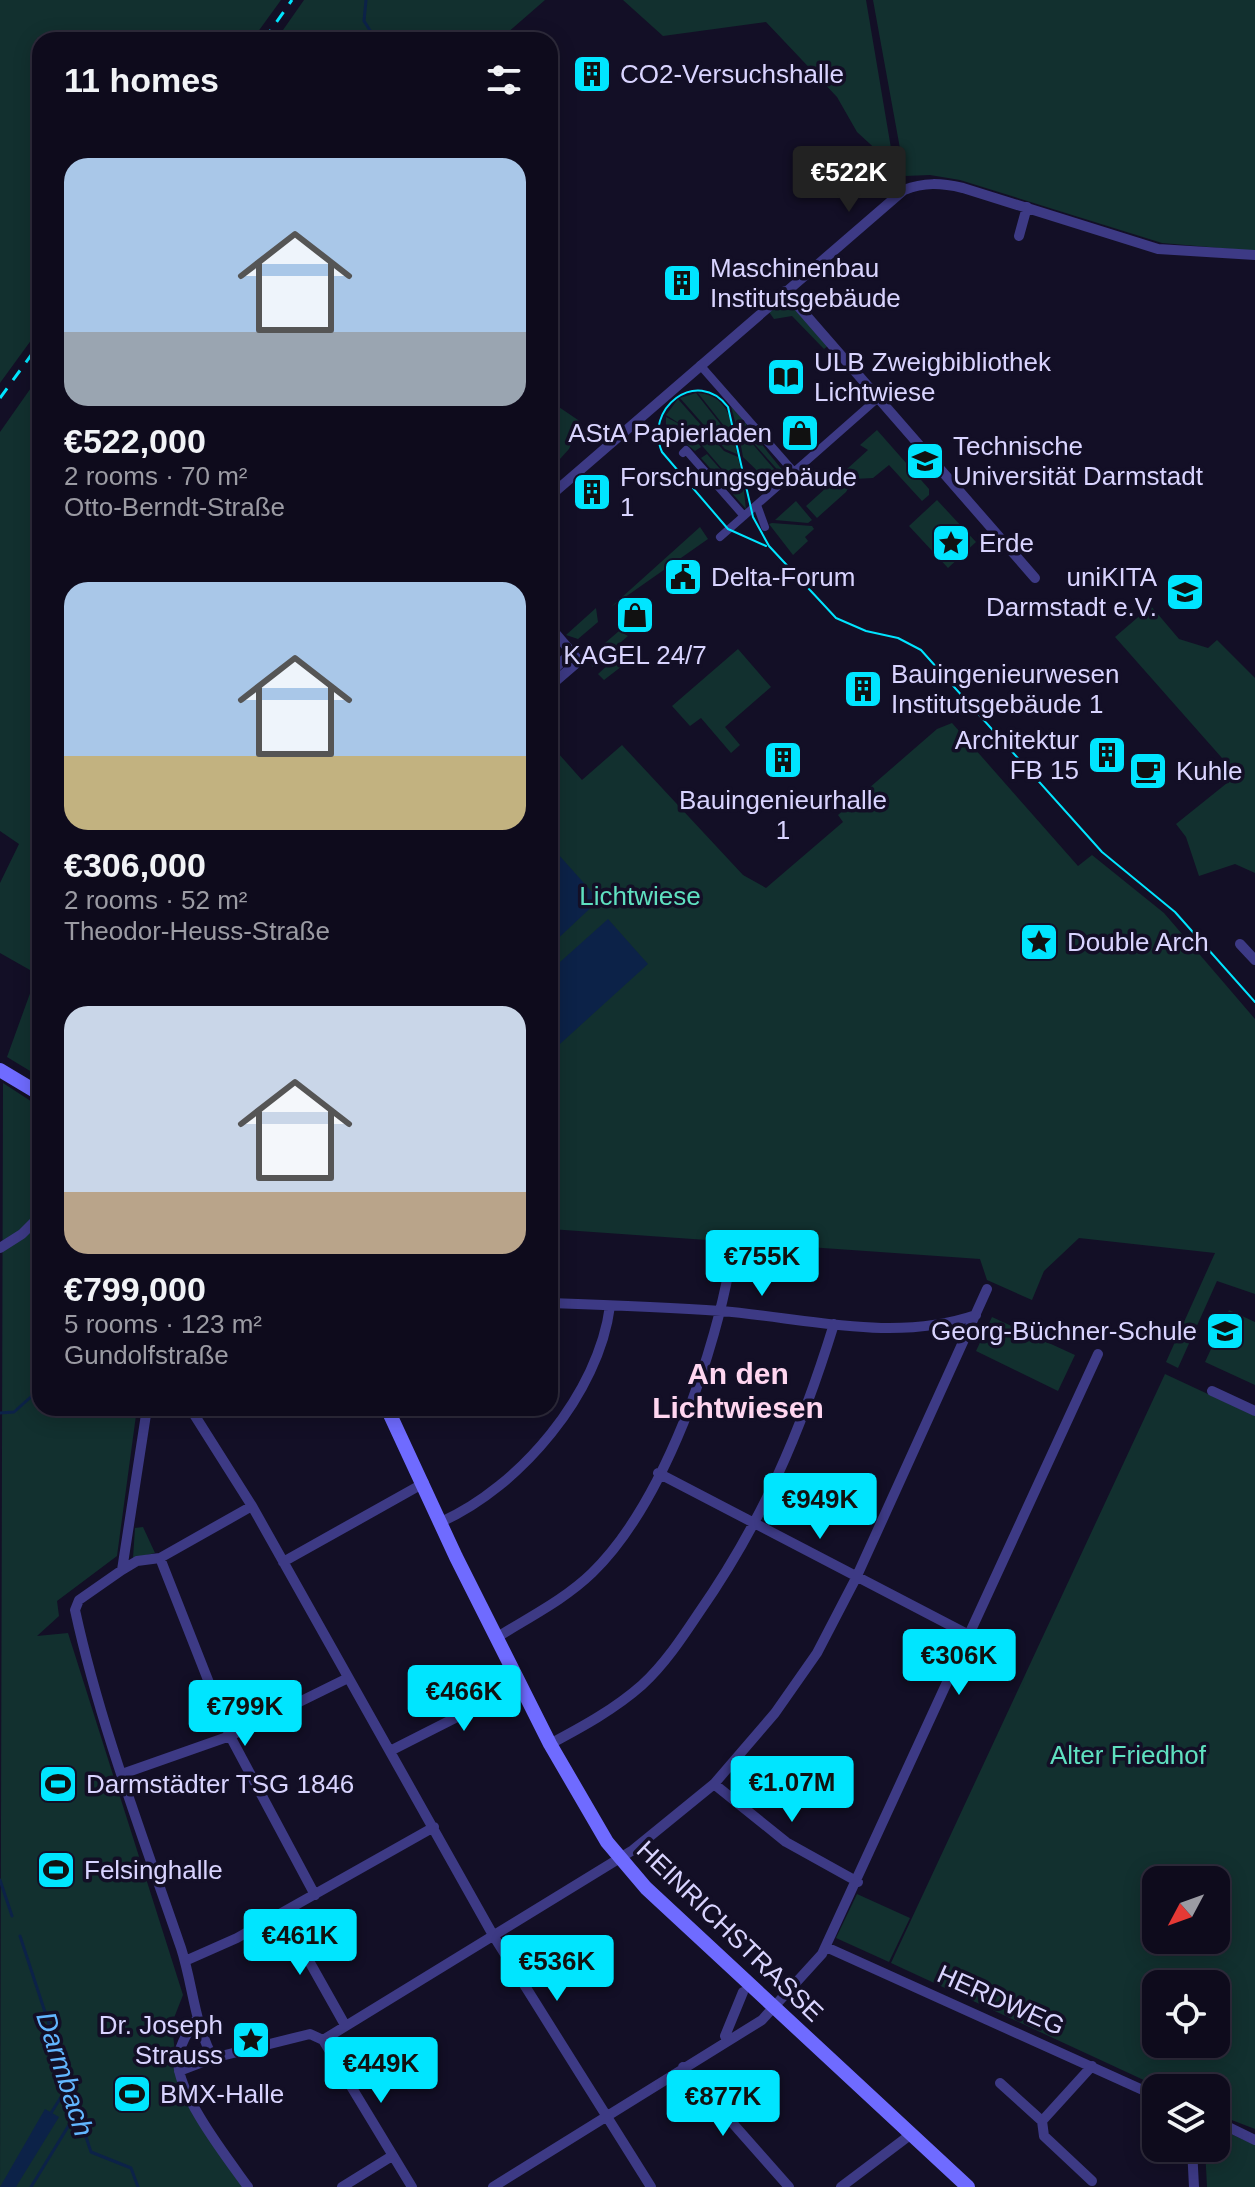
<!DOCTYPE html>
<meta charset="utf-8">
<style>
body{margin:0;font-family:Helvetica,sans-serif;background:#1c1929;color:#f1f3f6;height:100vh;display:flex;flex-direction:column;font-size:30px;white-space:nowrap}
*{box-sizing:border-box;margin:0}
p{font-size:26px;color:#9b9ba3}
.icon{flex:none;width:44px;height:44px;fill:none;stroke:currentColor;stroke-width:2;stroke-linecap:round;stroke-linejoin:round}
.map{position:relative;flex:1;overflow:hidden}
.drawer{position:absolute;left:32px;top:32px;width:526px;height:1384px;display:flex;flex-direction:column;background:#0e0b1c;border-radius:24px;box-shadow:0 4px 20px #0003,0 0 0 2px #2e2b3b}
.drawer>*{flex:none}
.needle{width:52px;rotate:229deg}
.buttons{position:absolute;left:1142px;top:1866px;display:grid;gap:16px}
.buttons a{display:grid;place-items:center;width:88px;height:88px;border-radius:16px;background:#0e0b1c;box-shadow:0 4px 20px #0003,0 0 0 2px #2e2b3b;font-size:40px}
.price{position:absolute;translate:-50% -68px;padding:0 18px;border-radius:8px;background:#00e5ff;color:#111;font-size:26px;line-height:52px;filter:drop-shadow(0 2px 4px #0008)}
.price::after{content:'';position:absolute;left:50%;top:48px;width:24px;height:18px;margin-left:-12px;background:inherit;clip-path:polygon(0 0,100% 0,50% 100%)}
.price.active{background:#222;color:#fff}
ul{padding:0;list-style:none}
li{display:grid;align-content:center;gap:16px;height:424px;padding:0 32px}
li span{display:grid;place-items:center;height:248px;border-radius:24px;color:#555}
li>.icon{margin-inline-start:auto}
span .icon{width:144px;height:144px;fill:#fffc;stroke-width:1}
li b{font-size:34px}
h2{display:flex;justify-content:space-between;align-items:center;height:96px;padding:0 32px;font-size:34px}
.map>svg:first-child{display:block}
.green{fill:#12302f;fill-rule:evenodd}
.water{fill:#0c2248}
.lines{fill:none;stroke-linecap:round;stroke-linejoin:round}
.stream{stroke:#0c2248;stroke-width:3}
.pedestrian{stroke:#3d3a85;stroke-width:8}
.minor{stroke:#3d3a85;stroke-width:10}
.secondary{stroke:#6f6bff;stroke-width:14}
.tram{stroke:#00e5ff;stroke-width:2}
.rail{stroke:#00e5ff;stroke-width:3;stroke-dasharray:12 10;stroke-linecap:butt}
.labels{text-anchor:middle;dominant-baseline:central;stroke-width:7;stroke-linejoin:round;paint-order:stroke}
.poi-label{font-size:26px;fill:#d9d4ff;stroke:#130f26;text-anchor:start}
.park-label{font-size:26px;fill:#5fe0c0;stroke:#130f26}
.street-label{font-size:26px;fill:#d9d4ff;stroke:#130f26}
.water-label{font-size:28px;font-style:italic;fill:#62b6ff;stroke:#130f26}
.quarter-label{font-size:30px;font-weight:bold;fill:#ffd6f0;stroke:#130f26}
</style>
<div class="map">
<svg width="1255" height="2187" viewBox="0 0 1255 2187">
<rect width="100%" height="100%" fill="#130f26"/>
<path class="green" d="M0 0H281L252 40H40V328L0 383Z
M304 0H545L499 40H276Z
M623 0H866L894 166 857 132 837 97 766 22 663 36Z
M873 0H1255V251L1162 243 960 180 930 175 905 176Z
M778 304 792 306 828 346 824 349 792 316 774 319 769 312Z
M40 375V1077L7 1057 37 974 0 953V883L19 844 0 831V432Z
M696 393 722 426 733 432 737 454 725 449 680 398Z
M698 393C721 395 729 410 733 430L724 426Z
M678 399 724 451 738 457 743 481 729 477 692 434 701 447 695 451 683 441 666 437V417L685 427 666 415Z
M550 401 581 422 569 449 550 470Z
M731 406C751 428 766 452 786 474L783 476 749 438 738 433Z
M877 430 929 489V495L922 501 889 465 873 478 854 479 846 492 817 518 806 506 868 450 860 445Z
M739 435 750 441 781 477 772 485 743 457Z
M707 454 728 478 743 483 746 509 701 458Z
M937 500 976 542 948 568 909 526Z
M796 501 812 520 808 523 775 520Z
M772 523 812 526 814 529 805 537 808 541 793 555 769 524Z
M700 527 708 539 611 607Z
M1151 606 1179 639 1208 648 1217 640 1255 678V873L1235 864 1199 876 1186 837 1176 824 1237 775 1115 637Z
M596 608 598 622 578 639 566 635Z
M619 631 628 636 592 667 591 655Z
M633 642 639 653 604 680 598 674Z
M738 649 771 687 725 727 740 745 731 753 701 718 690 726 672 706Z
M952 723 1078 866 1092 855 1164 913 1255 1019V1294L1217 1281 1178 1368 1166 1362 1215 1253 1079 1238 1044 1271 1032 1300 987 1280 980 1259 550 1229V744L582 780 622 745 743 875 766 888 843 822 838 815 937 729Z
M3 1083 40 1107V1408H137L117 1556 57 1601 59 1616 37 1636 68 1633 183 1995 172 2023 177 2074 244 2187H0Z
M1229 1310 1255 1322V1385L1205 1362Z
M992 1317 1075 1355 1058 1391 976 1351Z
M1165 1374 1255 1416V2129L1216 2114V2088H1161L891 1963ZM1156 1880H1216V1940H1156ZM1156 1984H1216V2044H1156Z
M143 1527 155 1553 133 1558 135 1528Z
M857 1894 910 1918 889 1962 836 1938Z
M1216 2127 1255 2145V2187H1207L1205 2148H1216Z"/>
<path class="water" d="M550 845 599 900 550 946Z
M608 919 648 964 550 1053V971Z
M45 2109 59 2117 16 2187H0Z"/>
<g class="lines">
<path class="stream" d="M366 0 364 21 376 40
M0 1413 14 1412 33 1395 35 1376 40 1374
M0 1880 12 1916
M20 1936 91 2152 131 2168 138 2187
M51 2113 68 2086
M31 2187 77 2112"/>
<path class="pedestrian" d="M700 365 794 472
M683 453 686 450 744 516
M757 505 765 527
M720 537 878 398"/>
<path class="minor" d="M1019 236 1027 207
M785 291 1035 578
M550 496 904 190C924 182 941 183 963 188L1158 249 1255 255
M550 627 579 661 550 686
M550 673 572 652
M1240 944 1255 960
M0 1248 22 1234 40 1216
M550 1303C607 1305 664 1307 721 1311 805 1318 894 1343 976 1315
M1212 1391 1255 1411
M190 1408 252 1506 493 1935 651 2187
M658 1473 969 1635
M441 1522C520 1487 599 1393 610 1306
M160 1558 230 1736 315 1895
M283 1562 424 1483
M122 1570 147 1408
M496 1638C529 1617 564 1600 592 1573 664 1503 717 1350 732 1252
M550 1744C582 1727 615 1709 642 1685 664 1665 682 1638 698 1614 763 1521 801 1431 834 1324
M392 1750 520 1685
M122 1774 230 1736 348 1678
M714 1784 786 1842 858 1882
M282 1913 345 2025
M826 1947 1156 2096
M185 1961 237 1938 434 1827
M196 2020C188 2031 179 2045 178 2060 177 2094 228 2159 248 2187
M323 2040 412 2187
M727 2041 725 2036 743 1992
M213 2058C194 2023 193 1985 181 1948 143 1837 100 1725 75 1610L79 1600 122 1570 137 1561 160 1558 252 1506
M683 2067 789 2187
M179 2071 213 2058 310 2034 323 2040 633 1850 714 1784 775 1713 817 1653 856 1578 987 1289
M1000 2083 1042 2121 1044 2136 1092 2181
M1042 2121 1092 2066
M1216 2121 1255 2140
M1192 2148 1194 2187
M342 2187 392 2156
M493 2187 762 2020 822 1954 1098 1354
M841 2187 910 2135"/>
<path class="secondary" d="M0 1070 40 1094
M387 1408 456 1557 550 1744 607 1842 646 1888 968 2187"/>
<path class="tram" d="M766 546 728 529 662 452C643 409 697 366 728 407L753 517 769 546 836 618 866 631 898 638 921 650 1102 852 1175 912 1255 1002"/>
<path class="rail" d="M264 40 292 0
M0 398 40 343"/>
</g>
<defs>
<g id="building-square" transform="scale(2)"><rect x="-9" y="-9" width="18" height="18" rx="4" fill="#00e5ff" stroke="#130f26"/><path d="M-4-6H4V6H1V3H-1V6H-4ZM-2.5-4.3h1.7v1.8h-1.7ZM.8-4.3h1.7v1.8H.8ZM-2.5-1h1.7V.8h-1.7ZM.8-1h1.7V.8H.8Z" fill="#111"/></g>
<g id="library-square" transform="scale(2)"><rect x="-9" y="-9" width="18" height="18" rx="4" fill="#00e5ff" stroke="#130f26"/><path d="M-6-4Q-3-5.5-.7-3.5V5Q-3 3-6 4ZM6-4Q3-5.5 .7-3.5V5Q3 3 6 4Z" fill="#111"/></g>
<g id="shop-square" transform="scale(2)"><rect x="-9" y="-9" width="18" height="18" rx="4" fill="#00e5ff" stroke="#130f26"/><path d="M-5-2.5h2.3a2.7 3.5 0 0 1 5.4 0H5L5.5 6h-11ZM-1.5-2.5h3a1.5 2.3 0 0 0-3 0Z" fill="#111"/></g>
<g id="university-square" transform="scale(2)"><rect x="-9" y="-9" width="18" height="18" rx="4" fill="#00e5ff" stroke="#130f26"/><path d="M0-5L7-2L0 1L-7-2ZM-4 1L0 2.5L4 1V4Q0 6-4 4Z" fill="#111"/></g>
<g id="sight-square" transform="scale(2)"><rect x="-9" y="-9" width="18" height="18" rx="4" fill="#00e5ff" stroke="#130f26"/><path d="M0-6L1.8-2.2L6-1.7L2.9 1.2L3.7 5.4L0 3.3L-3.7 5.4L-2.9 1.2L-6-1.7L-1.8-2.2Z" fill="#111"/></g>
<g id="civic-square" transform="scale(2)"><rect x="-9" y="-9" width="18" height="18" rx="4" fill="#00e5ff" stroke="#130f26"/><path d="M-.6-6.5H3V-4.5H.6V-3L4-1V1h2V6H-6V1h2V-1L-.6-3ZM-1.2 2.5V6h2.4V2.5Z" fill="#111"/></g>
<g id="school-square" transform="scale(2)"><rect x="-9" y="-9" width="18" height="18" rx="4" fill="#00e5ff" stroke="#130f26"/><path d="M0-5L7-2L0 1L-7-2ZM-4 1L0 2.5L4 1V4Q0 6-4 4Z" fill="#111"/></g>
<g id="cafe-square" transform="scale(2)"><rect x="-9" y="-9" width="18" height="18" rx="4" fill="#00e5ff" stroke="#130f26"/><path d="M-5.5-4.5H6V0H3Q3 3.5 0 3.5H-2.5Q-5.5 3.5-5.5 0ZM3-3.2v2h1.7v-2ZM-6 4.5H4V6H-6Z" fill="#111"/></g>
<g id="stadium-square" transform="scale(2)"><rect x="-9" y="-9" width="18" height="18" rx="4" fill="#00e5ff" stroke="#130f26"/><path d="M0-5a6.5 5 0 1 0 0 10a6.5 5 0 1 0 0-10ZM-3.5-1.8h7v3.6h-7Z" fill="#111"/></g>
</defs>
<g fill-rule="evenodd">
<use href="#building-square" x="592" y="74"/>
<use href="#building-square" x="682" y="283"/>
<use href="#library-square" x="786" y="377"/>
<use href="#shop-square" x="800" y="433"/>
<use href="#university-square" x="925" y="461"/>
<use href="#building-square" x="592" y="492"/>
<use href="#sight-square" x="951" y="543"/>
<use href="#civic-square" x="683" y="577"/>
<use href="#school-square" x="1185" y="592"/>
<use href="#shop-square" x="635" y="615"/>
<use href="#building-square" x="863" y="689"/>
<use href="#building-square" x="1107" y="755"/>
<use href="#building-square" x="783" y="760"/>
<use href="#cafe-square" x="1148" y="771"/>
<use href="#sight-square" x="1039" y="942"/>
<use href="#school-square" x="1225" y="1331"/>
<use href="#stadium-square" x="58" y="1784"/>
<use href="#stadium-square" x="56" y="1870"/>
<use href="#sight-square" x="251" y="2040"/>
<use href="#stadium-square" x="132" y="2094"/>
</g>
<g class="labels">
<g class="poi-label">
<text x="620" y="74">CO2-Versuchshalle</text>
<text x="710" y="268">Maschinenbau<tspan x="710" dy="30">Institutsgebäude</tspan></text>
<text x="814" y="362">ULB Zweigbibliothek<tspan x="814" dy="30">Lichtwiese</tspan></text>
<text x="772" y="433" text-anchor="end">AStA Papierladen</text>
<text x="953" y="446">Technische<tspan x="953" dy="30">Universität Darmstadt</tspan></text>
<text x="620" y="477">Forschungsgebäude<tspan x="620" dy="30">1</tspan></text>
<text x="979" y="543">Erde</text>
<text x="711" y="577">Delta-Forum</text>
<text x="1157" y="577" text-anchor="end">uniKITA<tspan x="1157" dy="30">Darmstadt e.V.</tspan></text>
<text x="635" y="655" text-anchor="middle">KAGEL 24/7</text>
<text x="891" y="674">Bauingenieurwesen<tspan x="891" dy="30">Institutsgebäude 1</tspan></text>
<text x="1079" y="740" text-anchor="end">Architektur<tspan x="1079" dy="30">FB 15</tspan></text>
<text x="1176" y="771">Kuhle</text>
<text x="783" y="800" text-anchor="middle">Bauingenieurhalle<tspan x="783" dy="30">1</tspan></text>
<text x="1067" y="942">Double Arch</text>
<text x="1197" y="1331" text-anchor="end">Georg-Büchner-Schule</text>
<text x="86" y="1784">Darmstädter TSG 1846</text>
<text x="84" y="1870">Felsinghalle</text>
<text x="223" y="2025" text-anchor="end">Dr. Joseph<tspan x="223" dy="30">Strauss</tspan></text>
<text x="160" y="2094">BMX-Halle</text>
</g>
<g class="park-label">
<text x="640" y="896">Lichtwiese</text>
<text x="1128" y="1755">Alter Friedhof</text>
</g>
<g class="street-label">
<text transform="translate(730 1931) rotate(44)">HEINRICHSTRASSE</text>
<text transform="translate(1001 2000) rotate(24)">HERDWEG</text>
</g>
<g class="water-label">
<text transform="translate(65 2074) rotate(72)">Darmbach</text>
</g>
<g class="quarter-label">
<text x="738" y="1373">An den<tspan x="738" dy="34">Lichtwiesen</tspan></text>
</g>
</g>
</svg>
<div class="buttons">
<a><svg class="needle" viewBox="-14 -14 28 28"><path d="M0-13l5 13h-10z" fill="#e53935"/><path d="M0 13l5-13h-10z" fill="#9b9ba3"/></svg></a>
<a><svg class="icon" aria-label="locate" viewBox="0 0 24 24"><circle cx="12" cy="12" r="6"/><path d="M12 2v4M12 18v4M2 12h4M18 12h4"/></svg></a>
<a><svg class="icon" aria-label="layers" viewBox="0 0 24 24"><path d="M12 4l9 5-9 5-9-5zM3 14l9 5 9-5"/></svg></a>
</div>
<b class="price active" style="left:849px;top:214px">€522K</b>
<b class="price" style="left:762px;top:1298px">€755K</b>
<b class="price" style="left:820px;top:1541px">€949K</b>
<b class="price" style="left:959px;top:1697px">€306K</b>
<b class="price" style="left:464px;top:1733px">€466K</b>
<b class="price" style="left:245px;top:1748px">€799K</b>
<b class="price" style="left:792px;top:1824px">€1.07M</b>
<b class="price" style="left:300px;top:1977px">€461K</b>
<b class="price" style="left:557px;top:2003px">€536K</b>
<b class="price" style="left:381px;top:2105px">€449K</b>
<b class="price" style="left:723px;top:2138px">€877K</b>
<section class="drawer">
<h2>11 homes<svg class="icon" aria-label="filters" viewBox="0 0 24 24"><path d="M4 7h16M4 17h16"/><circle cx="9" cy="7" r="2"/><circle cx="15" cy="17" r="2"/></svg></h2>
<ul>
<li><span style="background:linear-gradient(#a9c7e8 70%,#9aa5b1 0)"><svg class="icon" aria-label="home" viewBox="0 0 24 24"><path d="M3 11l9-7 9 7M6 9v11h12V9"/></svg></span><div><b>€522,000</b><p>2 rooms · 70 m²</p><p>Otto-Berndt-Straße</p></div></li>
<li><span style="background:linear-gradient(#a9c7e8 70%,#c2b280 0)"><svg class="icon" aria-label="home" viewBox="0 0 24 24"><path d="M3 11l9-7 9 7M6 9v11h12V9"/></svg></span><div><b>€306,000</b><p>2 rooms · 52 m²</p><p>Theodor-Heuss-Straße</p></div></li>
<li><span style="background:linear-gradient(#c9d6e8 75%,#b9a48a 0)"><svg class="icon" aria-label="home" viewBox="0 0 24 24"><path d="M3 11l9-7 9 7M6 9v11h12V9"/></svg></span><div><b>€799,000</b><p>5 rooms · 123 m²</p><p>Gundolfstraße</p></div></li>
</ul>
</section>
</div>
